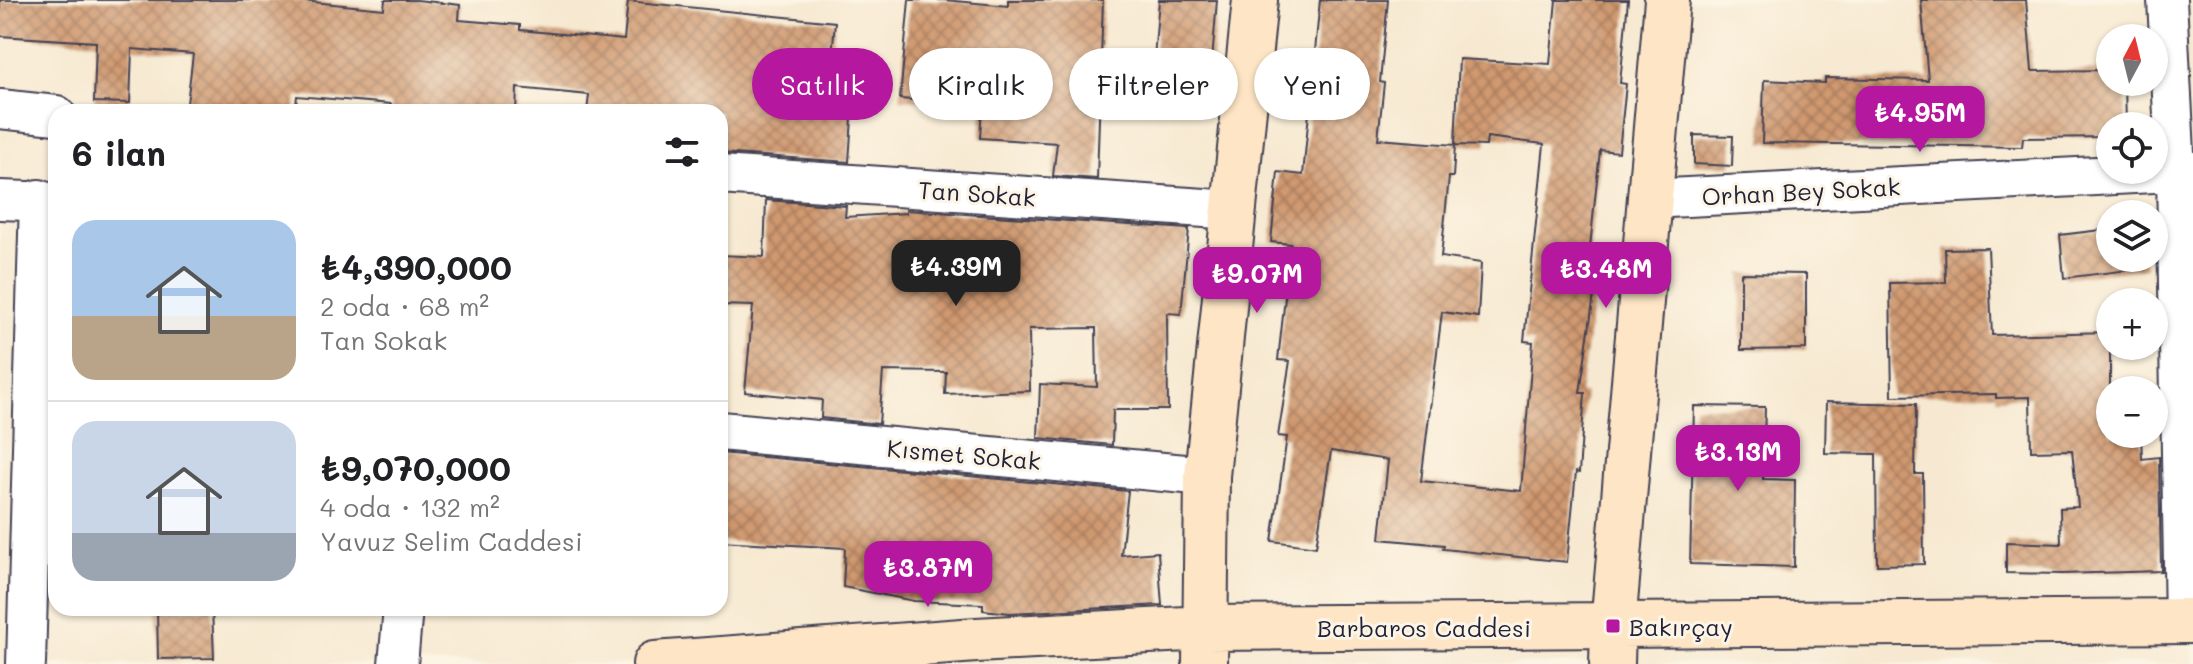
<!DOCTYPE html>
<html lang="tr">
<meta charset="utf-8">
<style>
body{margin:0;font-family:Mali,sans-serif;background:#f6f6f6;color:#202124;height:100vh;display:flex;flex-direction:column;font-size:30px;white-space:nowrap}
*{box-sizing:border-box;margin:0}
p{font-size:26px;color:#757577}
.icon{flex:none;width:44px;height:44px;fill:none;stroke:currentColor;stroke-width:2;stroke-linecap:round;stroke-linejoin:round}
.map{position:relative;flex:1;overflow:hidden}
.side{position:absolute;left:48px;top:104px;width:680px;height:512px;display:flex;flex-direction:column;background:#fff;border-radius:24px;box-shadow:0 2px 6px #0004}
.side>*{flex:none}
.hud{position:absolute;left:752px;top:48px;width:760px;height:72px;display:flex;gap:16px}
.needle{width:52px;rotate:7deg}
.tools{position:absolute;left:2096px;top:24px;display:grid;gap:16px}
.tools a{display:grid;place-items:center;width:72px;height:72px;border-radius:50%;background:#fff;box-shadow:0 2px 6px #0004;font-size:40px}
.price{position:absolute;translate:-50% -68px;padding:0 18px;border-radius:16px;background:#b5179e;color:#fff;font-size:26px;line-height:52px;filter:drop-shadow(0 2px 4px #0008)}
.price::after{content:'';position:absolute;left:50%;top:48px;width:24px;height:18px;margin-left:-12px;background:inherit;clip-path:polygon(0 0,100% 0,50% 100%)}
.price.selected{background:#222;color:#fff}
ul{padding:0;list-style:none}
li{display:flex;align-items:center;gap:24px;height:200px;padding:0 24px}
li+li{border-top:2px solid #e0e0e0}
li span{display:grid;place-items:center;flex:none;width:224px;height:160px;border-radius:24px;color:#555}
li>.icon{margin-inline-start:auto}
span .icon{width:96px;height:96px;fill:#fffc;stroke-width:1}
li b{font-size:34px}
h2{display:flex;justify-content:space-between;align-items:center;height:96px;padding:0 24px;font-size:34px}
.chip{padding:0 28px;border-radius:36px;background:#fff;box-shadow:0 2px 6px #0004;font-size:28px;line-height:72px}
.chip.selected{background:#b5179e;color:#fff}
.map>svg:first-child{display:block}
.building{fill:url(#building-cross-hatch);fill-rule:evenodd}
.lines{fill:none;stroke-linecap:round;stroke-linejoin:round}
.street-casing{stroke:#424052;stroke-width:42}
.secondary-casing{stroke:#424052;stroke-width:48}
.street{stroke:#fff;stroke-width:38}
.secondary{stroke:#fde5c5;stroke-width:44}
.poi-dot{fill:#b5179e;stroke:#fcf5e5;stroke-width:3}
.labels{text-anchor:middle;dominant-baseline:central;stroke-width:6;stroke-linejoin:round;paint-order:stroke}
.street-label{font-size:24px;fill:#22223b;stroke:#fcf5e5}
.poi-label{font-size:24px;fill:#22223b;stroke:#fcf5e5;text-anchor:start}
</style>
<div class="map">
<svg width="2193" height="664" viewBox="0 0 2193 664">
<defs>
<pattern id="building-cross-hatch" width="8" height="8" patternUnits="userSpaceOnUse" patternTransform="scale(2)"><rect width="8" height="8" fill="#d09970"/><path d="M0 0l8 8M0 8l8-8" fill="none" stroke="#a87c5d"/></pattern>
</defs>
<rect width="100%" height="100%" fill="#fcf5e5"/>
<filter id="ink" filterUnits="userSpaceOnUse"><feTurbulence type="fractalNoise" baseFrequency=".0125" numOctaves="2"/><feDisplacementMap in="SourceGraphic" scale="16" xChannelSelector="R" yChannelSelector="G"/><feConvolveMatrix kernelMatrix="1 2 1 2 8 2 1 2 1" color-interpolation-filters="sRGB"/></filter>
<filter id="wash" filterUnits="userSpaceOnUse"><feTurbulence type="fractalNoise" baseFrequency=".006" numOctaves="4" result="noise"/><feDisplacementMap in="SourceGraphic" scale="32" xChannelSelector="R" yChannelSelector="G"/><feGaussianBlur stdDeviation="1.8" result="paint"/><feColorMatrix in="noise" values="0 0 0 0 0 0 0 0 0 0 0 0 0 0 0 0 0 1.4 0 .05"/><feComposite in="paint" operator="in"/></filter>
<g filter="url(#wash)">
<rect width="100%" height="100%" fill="#f7e9d1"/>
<g id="blocks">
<path class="building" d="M0 0H292L384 9 385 0H417L460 5 459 20 520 25V30L624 40 628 1 835 22 828 101 853 103 849 162 720 153V112H587L589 95 517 88 516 112H390L391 104 297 96 295 112H186L193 54 132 49 130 103 94 102 96 42 0 36Z
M909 0H944L1008 6V0H1103L1097 179 1053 176 1057 143 980 138 982 105 900 99Z
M1159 0H1217L1210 86 1152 81Z
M1320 0H1388L1380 82 1384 83 1378 139 1455 145 1459 59 1550 64 1556 0H1628L1620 83 1626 84 1619 152 1600 150 1586 287 1595 288 1580 393H1585L1579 473 1576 472 1567 562 1443 549 1444 545 1380 539 1388 460 1331 451 1316 547 1272 541 1287 437 1278 436 1290 361 1278 360 1291 244 1271 242 1278 172 1303 175ZM1487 137 1544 144 1524 341 1533 342 1521 491 1421 481 1442 312 1478 317 1481 263 1441 257 1449 177H1453L1455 145 1486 146Z
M1921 0H2026L2032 71 2110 70V82H2125L2126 126H2110V137L2023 138 2022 147 1762 143 1764 80 1825 83V78L1928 80Z
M1694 135 1733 136 1732 166 1694 164Z
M766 200 846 206 845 217 906 213V210L1189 229 1181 314 1167 313 1168 410H1113L1112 445 1038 438 1040 384 1097 387 1096 328 1029 329 1030 391 945 394 946 372 883 371 879 424 821 418 822 400 745 392 753 306 720 305V255L764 257Z
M2110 229V258H2144L2146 268 2064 278 2060 235Z
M1988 248 1992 335 2110 332V434H2141L2142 459 2159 457 2161 571 2062 574 2006 573V542L2061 544 2060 508 2078 507 2072 450 2031 451 2030 397 1996 398V394L1892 396 1890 283 1946 282 1945 249Z
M1741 273 1806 274V349L1741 350Z
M1826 402 1916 404 1915 474H1923L1924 564 1877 565 1876 454 1825 453Z
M1694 406 1765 407 1763 479 1795 480 1794 567 1690 564Z
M720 453 1128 491 1121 555 1158 552 1162 605 1010 613 983 610V604L914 601 843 587 845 548 720 541Z
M157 608H212L214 658 158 659Z"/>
</g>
</g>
<g filter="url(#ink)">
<use href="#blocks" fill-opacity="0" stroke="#424052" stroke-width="2"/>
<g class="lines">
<g class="street-casing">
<path id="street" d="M2167 0 2176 172 2184 621
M0 109 56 115
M720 175 1234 210
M1649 199 2193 171
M0 200 56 202
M720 431 1207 476
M26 664 39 199
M398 664 403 608"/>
</g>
<g class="secondary-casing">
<path id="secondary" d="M655 664 976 640 1206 628 2193 621
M1205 664 1207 476 1255 0
M1612 664 1613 626 1667 0"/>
</g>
<use href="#street" class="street"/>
<use href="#secondary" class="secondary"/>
</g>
</g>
<rect class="poi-dot" x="1605" y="618" width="16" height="16" rx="4"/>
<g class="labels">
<g class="street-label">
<text transform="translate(1801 191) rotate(-3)">Orhan Bey Sokak</text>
<text transform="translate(977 193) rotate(4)">Tan Sokak</text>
<text transform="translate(964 454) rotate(5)">Kısmet Sokak</text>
<text x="1424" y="627">Barbaros Caddesi</text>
</g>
<g class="poi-label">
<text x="1629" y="626">Bakırçay</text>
</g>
</g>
</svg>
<div class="tools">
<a><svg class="needle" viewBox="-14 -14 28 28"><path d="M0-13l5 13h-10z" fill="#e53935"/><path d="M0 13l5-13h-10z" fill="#757577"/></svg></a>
<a><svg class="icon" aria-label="locate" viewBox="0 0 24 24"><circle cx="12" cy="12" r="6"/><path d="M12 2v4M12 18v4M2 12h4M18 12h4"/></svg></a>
<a><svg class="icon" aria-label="layers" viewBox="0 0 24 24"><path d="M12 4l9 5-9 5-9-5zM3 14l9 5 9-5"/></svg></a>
<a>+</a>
<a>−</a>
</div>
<b class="price" style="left:1920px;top:154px">₺4.95M</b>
<b class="price selected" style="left:956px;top:308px">₺4.39M</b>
<b class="price" style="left:1606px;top:310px">₺3.48M</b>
<b class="price" style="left:1257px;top:315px">₺9.07M</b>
<b class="price" style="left:1738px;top:493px">₺3.13M</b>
<b class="price" style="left:928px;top:609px">₺3.87M</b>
<div class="hud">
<a class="chip selected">Satılık</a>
<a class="chip">Kiralık</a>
<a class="chip">Filtreler</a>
<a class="chip">Yeni</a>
</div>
<section class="side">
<h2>6 ilan<svg class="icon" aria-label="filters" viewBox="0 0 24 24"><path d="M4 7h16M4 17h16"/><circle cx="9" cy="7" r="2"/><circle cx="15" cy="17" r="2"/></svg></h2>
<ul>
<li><span style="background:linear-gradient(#a9c7e8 60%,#b9a48a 0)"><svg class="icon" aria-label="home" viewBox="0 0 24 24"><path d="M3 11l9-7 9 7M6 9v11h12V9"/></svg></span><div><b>₺4,390,000</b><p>2 oda · 68 m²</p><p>Tan Sokak</p></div></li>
<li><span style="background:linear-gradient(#c9d6e8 70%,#9aa5b1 0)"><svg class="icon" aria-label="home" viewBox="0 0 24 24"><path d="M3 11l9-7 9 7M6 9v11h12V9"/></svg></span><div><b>₺9,070,000</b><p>4 oda · 132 m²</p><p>Yavuz Selim Caddesi</p></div></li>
</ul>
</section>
</div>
